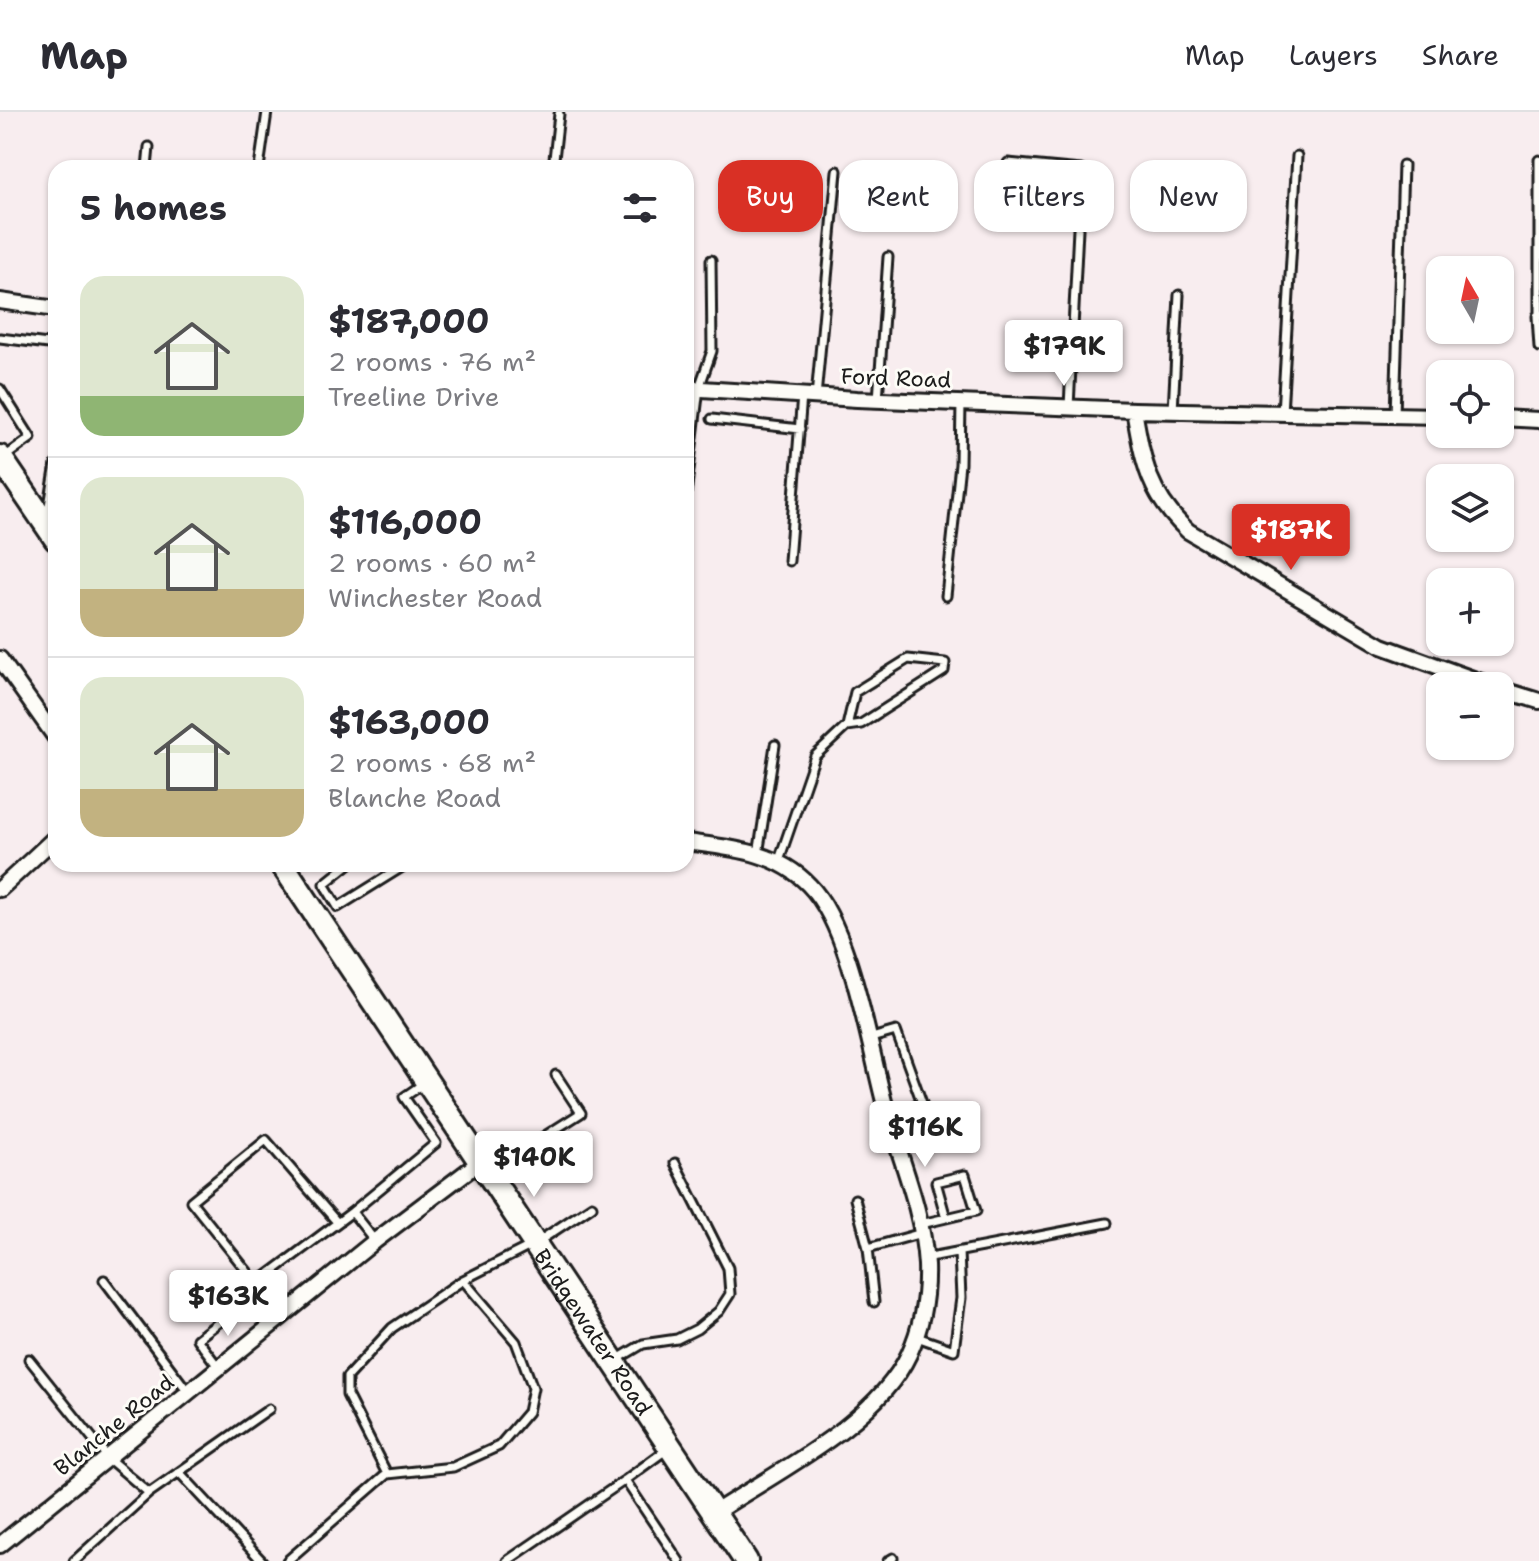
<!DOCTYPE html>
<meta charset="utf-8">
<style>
body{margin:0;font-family:"Shantell Sans",sans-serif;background:#f2f2f3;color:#2b2b33;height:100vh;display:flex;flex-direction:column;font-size:30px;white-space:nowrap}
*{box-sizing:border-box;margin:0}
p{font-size:26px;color:#7c7c81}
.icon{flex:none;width:44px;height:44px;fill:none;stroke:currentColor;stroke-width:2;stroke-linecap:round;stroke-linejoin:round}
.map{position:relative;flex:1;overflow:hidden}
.panel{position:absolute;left:48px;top:48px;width:646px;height:712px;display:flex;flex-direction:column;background:#fff;border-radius:24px;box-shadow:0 2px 6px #0004}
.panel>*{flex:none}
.banner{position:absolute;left:718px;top:48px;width:700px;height:72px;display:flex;gap:16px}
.needle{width:52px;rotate:351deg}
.controls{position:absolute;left:1426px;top:144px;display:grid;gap:16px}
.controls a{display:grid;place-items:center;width:88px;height:88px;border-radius:16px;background:#fff;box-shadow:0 2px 6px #0004;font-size:40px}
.price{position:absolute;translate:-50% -68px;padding:0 18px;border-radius:8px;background:#fff;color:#222;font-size:26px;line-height:52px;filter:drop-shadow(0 2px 4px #0008)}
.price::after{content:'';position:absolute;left:50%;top:48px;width:24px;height:18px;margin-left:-12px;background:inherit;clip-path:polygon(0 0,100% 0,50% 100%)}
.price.active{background:#d93025;color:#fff}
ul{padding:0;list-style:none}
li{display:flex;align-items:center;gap:24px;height:200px;padding:0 32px}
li+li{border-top:2px solid #e1e1e2}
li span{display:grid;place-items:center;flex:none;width:224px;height:160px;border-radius:24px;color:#555}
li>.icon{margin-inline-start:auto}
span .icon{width:96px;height:96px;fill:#fffc;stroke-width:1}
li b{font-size:34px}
h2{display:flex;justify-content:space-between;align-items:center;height:96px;padding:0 32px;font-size:34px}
.tag{padding:0 28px;border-radius:24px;background:#fff;box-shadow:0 2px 6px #0004;font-size:28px;line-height:72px}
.tag.active{background:#d93025;color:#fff}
header{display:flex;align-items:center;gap:48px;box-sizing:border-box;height:112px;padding:0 40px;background:#fff;border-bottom:2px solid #e1e1e2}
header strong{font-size:38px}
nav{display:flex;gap:44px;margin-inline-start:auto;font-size:28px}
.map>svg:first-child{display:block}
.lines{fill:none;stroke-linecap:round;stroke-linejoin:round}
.lane-casing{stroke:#1c1c1c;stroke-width:13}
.street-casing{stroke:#1c1c1c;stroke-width:20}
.secondary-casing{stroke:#1c1c1c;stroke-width:28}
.lane{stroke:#fdfcf7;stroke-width:7}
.street{stroke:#fdfcf7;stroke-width:14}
.secondary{stroke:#fdfcf7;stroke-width:22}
.labels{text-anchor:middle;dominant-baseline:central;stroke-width:6;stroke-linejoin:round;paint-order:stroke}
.street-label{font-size:22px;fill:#1c1c1c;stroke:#fdfcf7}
</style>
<header>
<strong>Map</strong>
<nav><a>Map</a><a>Layers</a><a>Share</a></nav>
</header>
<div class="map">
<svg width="1539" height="1449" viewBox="0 0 1539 1449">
<rect width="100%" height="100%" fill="#f8edef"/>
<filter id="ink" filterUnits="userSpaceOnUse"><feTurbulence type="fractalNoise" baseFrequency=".0125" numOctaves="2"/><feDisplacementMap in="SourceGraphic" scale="16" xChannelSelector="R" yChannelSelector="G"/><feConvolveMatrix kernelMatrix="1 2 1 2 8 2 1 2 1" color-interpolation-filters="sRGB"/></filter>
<g filter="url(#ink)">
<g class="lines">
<g class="lane-casing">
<path id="lane" d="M1539 48V204
M1008 51 1081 58 1069 295
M147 56 149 35
M259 56 267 0
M428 56V55
M553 56 559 2
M1537 204 1539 235
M0 226 56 233
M0 277 31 326 3 346
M816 285 837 59
M878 288 888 145
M1173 299 1179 183
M1282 301 1297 44
M1395 303 1403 53
M712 307 800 317
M686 383 699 276 712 239 711 148
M47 406 56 352
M789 449 802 283
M946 484 960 352 961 291
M758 743 775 633
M778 751 815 644 847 614 861 612 944 559 945 551 908 547 855 580 847 614
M349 752 324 772 338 795 407 752
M868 927 896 919 922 991 888 1003
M490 1059 581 1001 556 963
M855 1087 868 1136 922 1121
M352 1100 436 1031 404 985 423 972
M921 1112 976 1099 965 1063 936 1070 946 1106
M868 1136 874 1190
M925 1146 1107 1111
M104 1168 189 1281
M257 1171 352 1100 375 1129
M282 1203 191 1089 266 1028 336 1109
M917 1225 954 1238 961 1186 959 1140
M29 1247 109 1347 149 1381 74 1449
M616 1248 643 1232 677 1227 697 1217 719 1199 730 1182 728 1156 675 1051
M219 1256 197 1227 262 1177
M666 1338 625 1368 679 1449
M179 1360 262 1449
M387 1362 347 1283V1265L392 1216 463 1168
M149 1381 269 1297
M287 1449 387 1362 453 1355 499 1334 528 1300 533 1276 516 1230 463 1168 536 1131 592 1094
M507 1449 625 1368
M888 1449 893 1446"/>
</g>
<g class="street-casing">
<path id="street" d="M0 189 56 197
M686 276 857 287 1134 298 1440 304
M1134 298C1143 349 1148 382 1188 419L1382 534 1492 574
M1500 306 1539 308
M0 547 56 626
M1500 577 1539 589
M686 730C730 736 777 739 809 773 852 816 870 941 887 1001 902 1052 923 1100 926 1153 927 1183 922 1214 909 1242 877 1311 776 1360 714 1401
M0 777 56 725
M0 1433 375 1129 481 1049"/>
</g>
<g class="secondary-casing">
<g id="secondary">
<path d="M0 345 56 427"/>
<path id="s1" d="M282 752 746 1449"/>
</g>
</g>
<use href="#lane" class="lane"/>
<use href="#street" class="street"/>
<use href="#secondary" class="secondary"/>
</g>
</g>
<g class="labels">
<g class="street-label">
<text transform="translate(896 266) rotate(2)">Ford Road</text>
<text stroke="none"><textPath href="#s1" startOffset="562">Bridgewater Road</textPath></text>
<text transform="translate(114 1313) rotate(-39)">Blanche Road</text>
</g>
</g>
</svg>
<div class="controls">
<a><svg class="needle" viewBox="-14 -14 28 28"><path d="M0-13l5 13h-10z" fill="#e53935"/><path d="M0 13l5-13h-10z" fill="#7c7c81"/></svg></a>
<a><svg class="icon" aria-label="locate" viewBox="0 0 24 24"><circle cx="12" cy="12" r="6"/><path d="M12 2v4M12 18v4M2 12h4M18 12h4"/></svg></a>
<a><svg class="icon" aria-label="layers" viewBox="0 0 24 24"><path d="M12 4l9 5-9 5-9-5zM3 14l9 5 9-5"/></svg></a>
<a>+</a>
<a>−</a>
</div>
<b class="price" style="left:1064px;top:276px">$179K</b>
<b class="price active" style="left:1291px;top:460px">$187K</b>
<b class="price" style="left:925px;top:1057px">$116K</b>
<b class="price" style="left:534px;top:1087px">$140K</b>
<b class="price" style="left:228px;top:1226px">$163K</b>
<div class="banner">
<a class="tag active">Buy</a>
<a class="tag">Rent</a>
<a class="tag">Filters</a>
<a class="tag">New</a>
</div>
<section class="panel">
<h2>5 homes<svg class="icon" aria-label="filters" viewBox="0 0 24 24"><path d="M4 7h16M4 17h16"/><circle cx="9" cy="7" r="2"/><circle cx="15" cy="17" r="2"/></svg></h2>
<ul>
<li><span style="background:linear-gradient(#dfe7d0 75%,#8fb573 0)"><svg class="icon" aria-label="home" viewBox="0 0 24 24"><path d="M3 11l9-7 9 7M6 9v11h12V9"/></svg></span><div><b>$187,000</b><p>2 rooms · 76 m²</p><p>Treeline Drive</p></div></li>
<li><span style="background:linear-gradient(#dfe7d0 70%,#c2b280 0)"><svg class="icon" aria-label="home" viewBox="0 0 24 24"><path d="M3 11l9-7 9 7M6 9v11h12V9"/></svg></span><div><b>$116,000</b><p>2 rooms · 60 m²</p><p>Winchester Road</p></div></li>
<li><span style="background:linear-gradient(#dfe7d0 70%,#c2b280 0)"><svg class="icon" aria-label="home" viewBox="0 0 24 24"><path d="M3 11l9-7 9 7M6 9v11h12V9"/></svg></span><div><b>$163,000</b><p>2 rooms · 68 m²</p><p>Blanche Road</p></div></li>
</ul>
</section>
</div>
